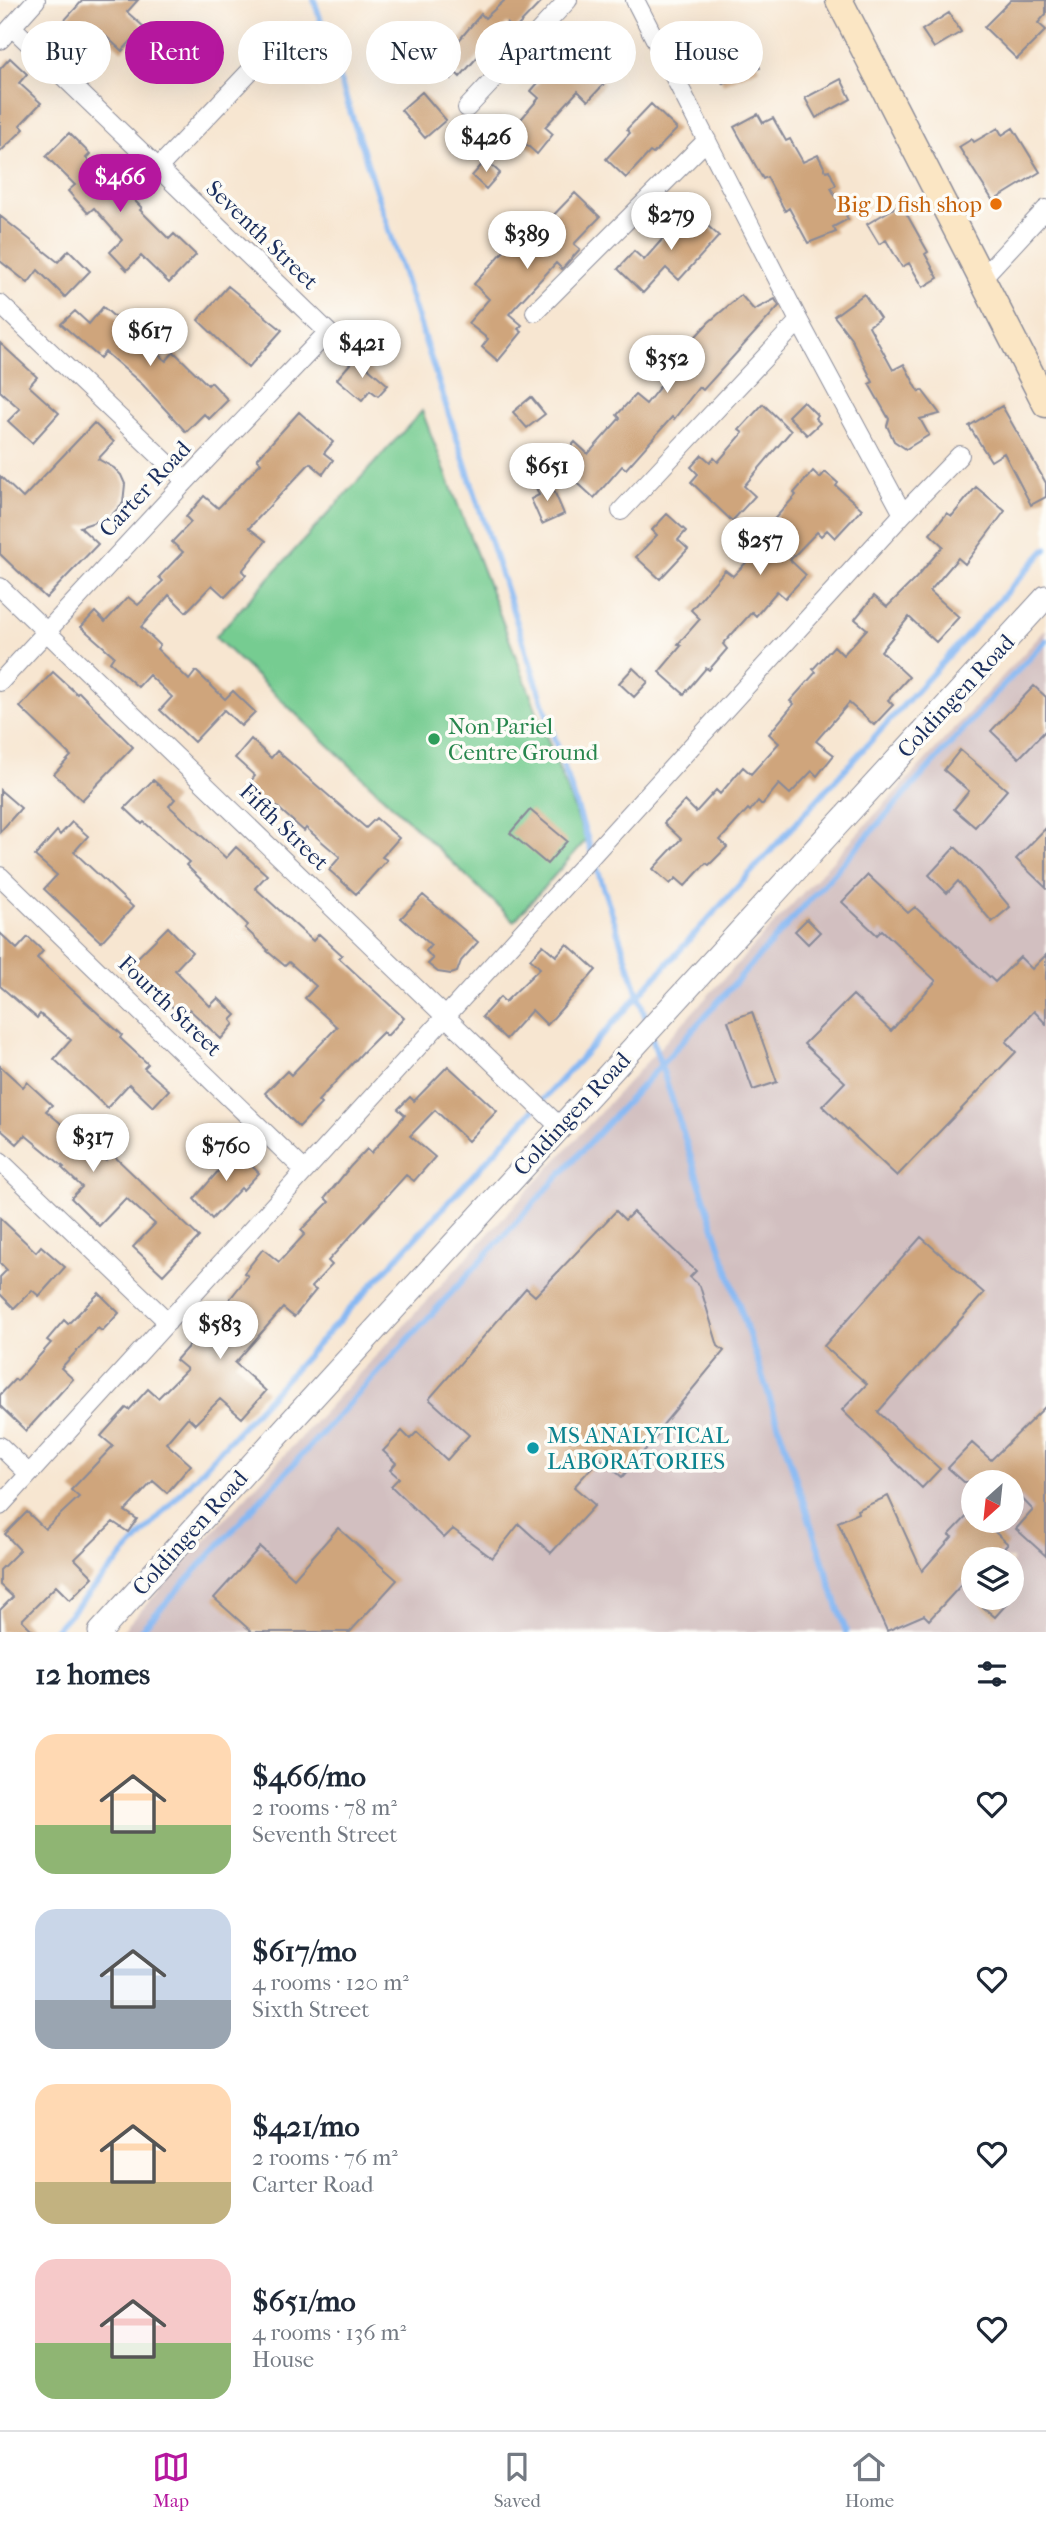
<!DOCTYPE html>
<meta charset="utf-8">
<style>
body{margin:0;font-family:"IM FELL French Canon",serif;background:#f6f6f7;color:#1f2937;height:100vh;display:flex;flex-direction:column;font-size:26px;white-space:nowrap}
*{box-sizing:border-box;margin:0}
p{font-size:23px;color:#747a83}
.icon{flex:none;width:38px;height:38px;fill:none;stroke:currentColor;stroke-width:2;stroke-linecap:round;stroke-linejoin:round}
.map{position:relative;height:1632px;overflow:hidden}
.panel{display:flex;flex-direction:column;background:#fff;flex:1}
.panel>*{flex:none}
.top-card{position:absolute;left:21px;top:21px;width:1004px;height:63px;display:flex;gap:14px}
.needle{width:46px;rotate:207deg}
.controls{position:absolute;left:961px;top:1470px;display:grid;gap:14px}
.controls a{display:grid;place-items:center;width:63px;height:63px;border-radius:50%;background:#fff;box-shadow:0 7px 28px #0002;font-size:35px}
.price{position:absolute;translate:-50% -60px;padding:0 16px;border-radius:24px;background:#fff;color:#222;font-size:23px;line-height:46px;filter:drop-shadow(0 2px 4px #0008)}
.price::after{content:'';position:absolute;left:50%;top:42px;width:21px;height:16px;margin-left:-10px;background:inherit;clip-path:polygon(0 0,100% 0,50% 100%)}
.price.active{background:#b5179e;color:#fff}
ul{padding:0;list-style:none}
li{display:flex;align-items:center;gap:21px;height:175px;padding:0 35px}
li span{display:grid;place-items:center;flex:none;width:196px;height:140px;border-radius:21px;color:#555}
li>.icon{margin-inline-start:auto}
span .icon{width:84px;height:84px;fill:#fffc;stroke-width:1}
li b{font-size:30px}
h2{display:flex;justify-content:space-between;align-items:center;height:84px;padding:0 35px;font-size:30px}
.pill{padding:0 24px;border-radius:32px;background:#fff;box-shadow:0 7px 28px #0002;font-size:24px;line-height:63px}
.pill.active{background:#b5179e;color:#fff}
.dock{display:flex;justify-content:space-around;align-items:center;height:98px;border-top:2px solid #e0e1e3;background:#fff;font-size:19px;color:#747a83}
.dock a{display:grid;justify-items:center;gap:4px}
.dock .active{color:#b5179e}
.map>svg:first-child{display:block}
.industrial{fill:#d2bfc0;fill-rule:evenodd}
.green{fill:#76cc91;stroke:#487e78;stroke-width:2}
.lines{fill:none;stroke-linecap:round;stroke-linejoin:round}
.stream{stroke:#86b8f3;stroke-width:6}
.building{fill:#cfa57c}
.minor-casing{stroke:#898a98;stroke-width:20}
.tertiary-casing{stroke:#898a98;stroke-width:25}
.secondary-casing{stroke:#898a98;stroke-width:29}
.minor{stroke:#fff;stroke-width:18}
.tertiary{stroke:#fff;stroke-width:23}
.secondary{stroke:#fbe6c4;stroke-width:26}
.food-dot{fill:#e8710a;stroke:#fdfcf7;stroke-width:2.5}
.leisure-dot{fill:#2e9e5b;stroke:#fdfcf7;stroke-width:2.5}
.culture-dot{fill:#0f9aa8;stroke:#fdfcf7;stroke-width:2.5}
.labels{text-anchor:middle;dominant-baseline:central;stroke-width:7;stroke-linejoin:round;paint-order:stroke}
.food-label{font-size:23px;fill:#c56008;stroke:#fdfcf7;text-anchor:end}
.street-label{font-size:23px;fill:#1b2f5e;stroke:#fdfcf7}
.leisure-label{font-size:23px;fill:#27864d;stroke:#fdfcf7;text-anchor:start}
.culture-label{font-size:23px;fill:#0d838f;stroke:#fdfcf7;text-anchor:start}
</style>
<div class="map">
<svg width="1046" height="1632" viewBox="0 0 1046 1632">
<rect width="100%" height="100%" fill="#fdfcf7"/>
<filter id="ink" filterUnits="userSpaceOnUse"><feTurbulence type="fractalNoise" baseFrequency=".0143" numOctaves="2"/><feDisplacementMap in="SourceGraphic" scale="14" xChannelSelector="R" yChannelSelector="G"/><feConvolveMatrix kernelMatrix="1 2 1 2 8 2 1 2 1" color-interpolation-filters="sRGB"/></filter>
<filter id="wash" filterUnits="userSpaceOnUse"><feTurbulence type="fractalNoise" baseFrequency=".00686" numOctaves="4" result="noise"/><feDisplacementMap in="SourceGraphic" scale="28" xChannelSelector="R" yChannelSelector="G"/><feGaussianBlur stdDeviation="1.57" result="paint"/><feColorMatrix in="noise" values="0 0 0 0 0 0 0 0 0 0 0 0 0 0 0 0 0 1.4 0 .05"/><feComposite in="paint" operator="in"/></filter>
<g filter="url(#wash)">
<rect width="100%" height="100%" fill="#f7e6d1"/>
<path class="industrial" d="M1046 629V1632H121ZM973 1482H1012V1521H973ZM973 1559H1012V1598H973Z"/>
<path class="green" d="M422 411 586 840 514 921 215 637Z"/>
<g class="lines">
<path class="stream" d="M314 0 648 1025
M651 1035 846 1632
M53 1632 638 996 1046 549
M139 1632 661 1065 998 691 1046 641"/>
</g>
<g id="blocks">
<path class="building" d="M83 0H138L127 12 144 27 122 51 99 30 81 58 51 39 62 23Z
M505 0H543L514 30 507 23 460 77 456 73 451 79 416 50 435 28 455 45 481 14 485 18Z
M1011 0H1046V14L1038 23 1046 30 1017 59 984 27Z
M949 13 961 32 934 48 922 30Z
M749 42 760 68 723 84 711 59Z
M568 48 605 83 588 101 578 91 545 127 553 134 537 154 511 131 539 98 531 91Z
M10 58 27 74 19 83 41 103 20 125 24 129 0 152V69Z
M841 79 851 99 816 118 805 98Z
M422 92 446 120 425 138 401 110Z
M651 104 677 129 653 154 650 152 626 178 606 159 630 133 627 129Z
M758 114 763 123 773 118 786 141 790 139 803 162 818 155 826 171 829 170 836 185 831 188 848 219 833 227 836 232 808 243 789 208 785 211 767 177 763 179 734 127Z
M998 128 1002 135 1013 128 1040 172 993 201 959 147 972 139 974 142Z
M69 133 90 154 86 158 117 191 127 199 130 196 142 208 140 210 169 239 174 234 196 255 169 283 141 256 127 270 110 252 122 240 94 208 88 213 68 191 75 185 46 156Z
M486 160 500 173 486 189 472 176Z
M575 193 600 217 574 244 580 249 562 269 556 263 509 314 522 325 518 329 522 332 498 361 482 347 488 339 468 323 489 299 474 284 532 220 541 228Z
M901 204 928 252 925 254 938 278 923 287 909 263 902 267 886 240 879 244 867 224Z
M689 209 719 236 679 280 666 268 643 293 618 269 634 251 644 260Z
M0 216 58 262 69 250 90 271 65 297 38 270 28 283 0 261Z
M228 286 282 330 248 368 198 320Z
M864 294 880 318 869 326 893 370 904 364 919 392 922 390 940 414 920 419 929 435 906 449 894 441 887 426 889 419 869 384 873 382 851 338 834 316Z
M741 295 754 310 775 299 779 306 703 390 699 387 674 419 672 417 626 469 622 466 594 498 556 463 575 442 588 454 620 418 617 415 635 395 646 404 675 367 666 359 680 342 686 347 709 322Z
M103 307 166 361 174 352 208 385 211 382 228 400 209 419 204 414 186 432 143 385 105 352 100 358 61 324 75 311 89 324Z
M0 343 37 377 29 386 59 413 32 443 8 421 20 409 0 391Z
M356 357 388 385 378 396 370 390 362 400 337 379Z
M531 397 545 414 527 428 513 412Z
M803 401 817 415 815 418 820 423 807 435 788 416Z
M763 404 791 431 744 486 755 496 732 521 691 482 698 474 691 467 702 455 710 462 714 458 718 462 743 433 739 430Z
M1002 406 1046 483V497L1031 505 1004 453 991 461 969 426Z
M299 412 333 442 324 453 333 460 323 474 310 463 249 528 266 541 242 571 246 575 225 597 212 585 186 612 169 595 141 627 160 645 157 649 189 680 196 671 225 699 233 691 255 712 241 726 224 710 194 742 160 710 172 697 149 675 138 687 110 662 114 656 81 627 95 612 105 622 128 597 138 605 163 581 159 577 183 552 172 542 191 522 186 517 204 496 218 508 221 505 261 463 257 459Z
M94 423 114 442 98 459 114 468 121 475 125 484 123 503 110 517 80 527 98 544 46 598 0 554V476L23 498Z
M813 471 820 478 825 472 838 483 836 486 862 509 835 538 827 530 821 536 817 532 790 560 806 575 785 598 777 591 756 616 752 612 723 644 727 649 709 670 706 668 684 694 659 672 681 646 678 644 700 619 691 610 725 570 733 576 775 533 768 526 796 495 794 493Z
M549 479 564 514 542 524 531 499 539 495 535 485Z
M976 487 1005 511 965 564 958 558 930 591 959 617 936 642 909 617 881 651 909 677 888 700 893 705 874 725 849 703 816 741 834 755 817 776 812 771 790 794 779 784 762 805 758 801 750 811 748 809 720 840 727 847 709 865 706 863 685 886 676 878 670 884 653 869 681 839 664 823 685 801 696 812 716 790 720 794 743 767 751 774 779 743 769 734 794 704 790 701 816 672 813 669 834 646 843 655 867 629 855 619 874 596 887 607 916 578 943 546 930 534 947 513 952 516Z
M667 514 686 531 678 540 688 549 660 579 636 557 657 535 652 530Z
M633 668 648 682 634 697 619 683Z
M53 672 77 694 79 692 133 747 82 800 54 774 71 756 20 707Z
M1034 686 1046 697V730L1019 758 991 731Z
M251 739 271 758 277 751 366 828 376 818 399 838 382 857 387 860 356 894 329 870 340 857 306 828 304 831 276 806 272 811 245 788 255 776 235 758Z
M960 750 1007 790 975 827 954 809 969 791 944 770Z
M153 780 175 799 169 806 226 858 236 847 267 875 255 888 313 941 319 934 342 955 339 958 404 1018 387 1036 383 1032 362 1053 318 1101 321 1104 299 1127 265 1093 287 1071 291 1075 337 1027 305 998 316 986 289 962 285 966 267 951 268 950 245 928 248 925 186 865 189 862 144 822 142 824 125 808Z
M0 790 21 808 0 832Z
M530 810 567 841 547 864 510 833Z
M72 822 88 836 74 852 133 907 101 942 44 889 57 875 35 856 57 831 60 835Z
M1046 828V888L1016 859Z
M955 847 981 872 1010 907 992 922 958 881 947 893 929 875Z
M868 875 908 913 915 907 995 982 1020 957 1032 969 1046 955V1024L1034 1011 1006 1042 1016 1052 897 1176 822 1106 845 1082 804 1044 853 995 891 1031 936 981 882 930 877 935 842 902Z
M423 895 478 942 461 961 457 972 451 974 438 972 428 964 433 959 426 951 431 945 401 918Z
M807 919 820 932 808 944 795 931Z
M168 927 192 952 175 970 210 1006 218 998 236 1015 231 1020 234 1024 221 1039 189 1009 181 1016 131 964Z
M0 933 17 949 28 937 43 951 37 958 122 1035 120 1038 148 1064 144 1068 169 1090 153 1107 129 1084 107 1108 54 1059 71 1040 40 1014 37 1018 0 986Z
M567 944 596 970 547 1025 532 1010 506 1039 482 1017 500 997 505 1002 540 968 530 959 543 945 556 956Z
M752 1012 777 1082 753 1090 728 1021Z
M0 1066 23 1087 27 1082 52 1105 46 1111 106 1161 113 1155 199 1237 163 1275 133 1247 155 1224 126 1198 99 1226 71 1198 82 1187 62 1168 64 1167 25 1135 17 1144 0 1129Z
M448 1066 497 1111 468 1141 435 1110 410 1136 435 1157 414 1181 406 1175 328 1261 332 1265 311 1287 316 1290 294 1317 283 1308 235 1363 266 1391 242 1418 220 1399 195 1424 188 1417 166 1443 191 1465 167 1493 153 1481 125 1511 137 1519 128 1532 113 1522 75 1559 93 1577 70 1600 56 1586 22 1620 34 1632H0V1610L13 1597 0 1585V1570L20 1550 5 1534 27 1512 45 1529 79 1497 71 1490 113 1446 101 1436 126 1408 129 1410 148 1389 158 1398 187 1369 176 1360 201 1332 209 1340 237 1306 229 1300 248 1276 244 1273 263 1249 279 1262 305 1234 301 1230 329 1202 325 1198 350 1167 367 1149 371 1153 405 1115 398 1109 410 1097 414 1101Z
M232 1147 259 1173 243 1190 241 1188 212 1219 194 1199 220 1169 216 1165Z
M616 1211 625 1220 633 1212 696 1271 690 1277 700 1286 718 1346 724 1351 662 1426 664 1428 622 1477 600 1458 574 1487 595 1505 551 1553 519 1524 492 1558 453 1529 444 1538 391 1486 399 1478 390 1470 396 1463 383 1451 402 1431 410 1439 417 1432 447 1460 469 1435 429 1399 526 1288 535 1296Z
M0 1218 36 1252 41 1246 65 1267 39 1296 32 1290 14 1308 0 1294V1277L7 1270 0 1263Z
M921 1237 984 1293 878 1412 940 1469 922 1488 842 1410 867 1384 824 1346Z
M99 1293 119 1313 102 1331 98 1328 61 1368 73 1379 26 1431 0 1406V1395L15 1379 17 1381 51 1343 47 1340 64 1320 68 1324Z
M1046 1406V1556L1016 1529 1033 1510 1012 1488V1482H964L948 1468 972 1443 991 1460Z
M888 1496 922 1571 952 1537 949 1535 973 1510V1521H983L1008 1544 994 1559H973V1572L929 1620 924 1615 887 1631 838 1522 858 1513 857 1510Z
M338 1528 397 1580 350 1632H252L214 1598 260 1547 294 1578Z
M972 1598H1012L995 1617Z"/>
</g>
</g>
<g filter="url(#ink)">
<use href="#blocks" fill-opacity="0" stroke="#898a98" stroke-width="2"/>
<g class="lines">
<g class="minor-casing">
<path id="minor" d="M635 0 799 321 903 514
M0 40 36 0
M467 108 568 0
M157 169 254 67
M982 278 1046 209
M0 304 186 481
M535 312 707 140
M621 511 799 321
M0 587 560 1127
M0 682 186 481 328 332 12 27
M0 876 305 1171
M0 1161 168 1322
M0 1446 29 1474
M0 1506 903 514 960 455"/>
</g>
<g class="tertiary-casing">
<path id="tertiary" d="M100 1632 285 1428 1046 597"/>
</g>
<g class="secondary-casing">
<path id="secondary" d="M839 0 1046 404"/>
</g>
<use href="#minor" class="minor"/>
<use href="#tertiary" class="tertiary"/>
<use href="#secondary" class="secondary"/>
</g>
</g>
<circle class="food-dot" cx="996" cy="204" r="7"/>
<circle class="leisure-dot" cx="434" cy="739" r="7"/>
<circle class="culture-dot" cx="533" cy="1448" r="7"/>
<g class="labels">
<g class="food-label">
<text x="982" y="204">Big D fish shop</text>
</g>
<g class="street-label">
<text transform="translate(262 235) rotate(44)">Seventh Street</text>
<text transform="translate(145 489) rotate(-47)">Carter Road</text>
<text transform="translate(956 696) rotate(-47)">Coldingen Road</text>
<text transform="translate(284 827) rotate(44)">Fifth Street</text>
<text transform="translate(170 1006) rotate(44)">Fourth Street</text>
<text transform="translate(572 1114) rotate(-47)">Coldingen Road</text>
<text transform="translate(190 1533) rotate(-48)">Coldingen Road</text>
</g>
<g class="leisure-label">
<text x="448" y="726">Non Pariel<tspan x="448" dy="26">Centre Ground</tspan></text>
</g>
<g class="culture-label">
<text x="547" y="1435">MS ANALYTICAL<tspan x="547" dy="26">LABORATORIES</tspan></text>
</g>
</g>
</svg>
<div class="controls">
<a><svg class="needle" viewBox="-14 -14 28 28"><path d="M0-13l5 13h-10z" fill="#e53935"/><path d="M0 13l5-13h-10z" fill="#747a83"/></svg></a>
<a><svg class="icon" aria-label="layers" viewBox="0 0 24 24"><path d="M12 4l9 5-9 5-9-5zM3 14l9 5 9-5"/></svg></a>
</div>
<b class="price" style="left:486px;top:174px">$426</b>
<b class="price active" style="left:120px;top:214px">$466</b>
<b class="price" style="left:671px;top:252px">$279</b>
<b class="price" style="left:527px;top:271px">$389</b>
<b class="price" style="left:150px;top:368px">$617</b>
<b class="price" style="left:362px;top:380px">$421</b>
<b class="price" style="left:667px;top:395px">$352</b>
<b class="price" style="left:547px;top:503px">$651</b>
<b class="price" style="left:760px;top:577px">$257</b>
<b class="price" style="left:93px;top:1174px">$317</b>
<b class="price" style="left:226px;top:1183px">$760</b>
<b class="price" style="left:220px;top:1361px">$583</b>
<div class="top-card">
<a class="pill">Buy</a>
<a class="pill active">Rent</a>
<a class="pill">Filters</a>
<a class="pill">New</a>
<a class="pill">Apartment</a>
<a class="pill">House</a>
</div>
</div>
<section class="panel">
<h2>12 homes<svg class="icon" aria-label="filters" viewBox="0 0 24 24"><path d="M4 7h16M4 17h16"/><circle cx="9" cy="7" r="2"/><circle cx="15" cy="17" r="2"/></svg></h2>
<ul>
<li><span style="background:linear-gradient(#ffd9b3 65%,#8fb573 0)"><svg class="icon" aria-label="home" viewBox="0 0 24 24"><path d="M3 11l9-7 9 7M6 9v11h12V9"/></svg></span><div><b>$466/mo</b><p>2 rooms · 78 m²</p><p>Seventh Street</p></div><svg class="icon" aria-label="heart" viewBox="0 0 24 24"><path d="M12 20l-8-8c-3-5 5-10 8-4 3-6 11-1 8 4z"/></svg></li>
<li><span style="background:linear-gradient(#c9d6e8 65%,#9aa5b1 0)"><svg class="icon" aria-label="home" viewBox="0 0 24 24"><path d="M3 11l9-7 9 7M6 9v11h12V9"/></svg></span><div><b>$617/mo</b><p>4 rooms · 120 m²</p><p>Sixth Street</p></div><svg class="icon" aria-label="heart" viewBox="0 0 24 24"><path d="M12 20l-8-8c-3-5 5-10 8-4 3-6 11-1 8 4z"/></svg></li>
<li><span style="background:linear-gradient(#ffd9b3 70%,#c2b280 0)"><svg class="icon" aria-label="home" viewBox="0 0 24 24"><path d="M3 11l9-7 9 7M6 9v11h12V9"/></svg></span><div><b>$421/mo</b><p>2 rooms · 76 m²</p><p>Carter Road</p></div><svg class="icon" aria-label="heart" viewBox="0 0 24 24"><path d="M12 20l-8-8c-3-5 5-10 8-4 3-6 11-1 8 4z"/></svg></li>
<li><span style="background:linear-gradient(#f6c9c9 60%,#8fb573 0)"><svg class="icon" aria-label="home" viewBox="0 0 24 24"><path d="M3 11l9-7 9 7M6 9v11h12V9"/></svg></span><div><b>$651/mo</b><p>4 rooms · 136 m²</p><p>House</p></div><svg class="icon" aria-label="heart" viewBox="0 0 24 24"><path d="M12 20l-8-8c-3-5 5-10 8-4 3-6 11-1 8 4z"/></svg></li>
</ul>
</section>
<nav class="dock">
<a class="active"><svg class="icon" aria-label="map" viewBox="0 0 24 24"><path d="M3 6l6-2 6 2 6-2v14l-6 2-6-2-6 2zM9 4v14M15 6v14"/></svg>Map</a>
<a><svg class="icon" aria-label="saved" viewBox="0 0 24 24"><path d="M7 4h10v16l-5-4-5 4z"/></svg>Saved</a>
<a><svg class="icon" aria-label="home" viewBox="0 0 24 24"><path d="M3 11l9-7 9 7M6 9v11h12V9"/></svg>Home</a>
</nav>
